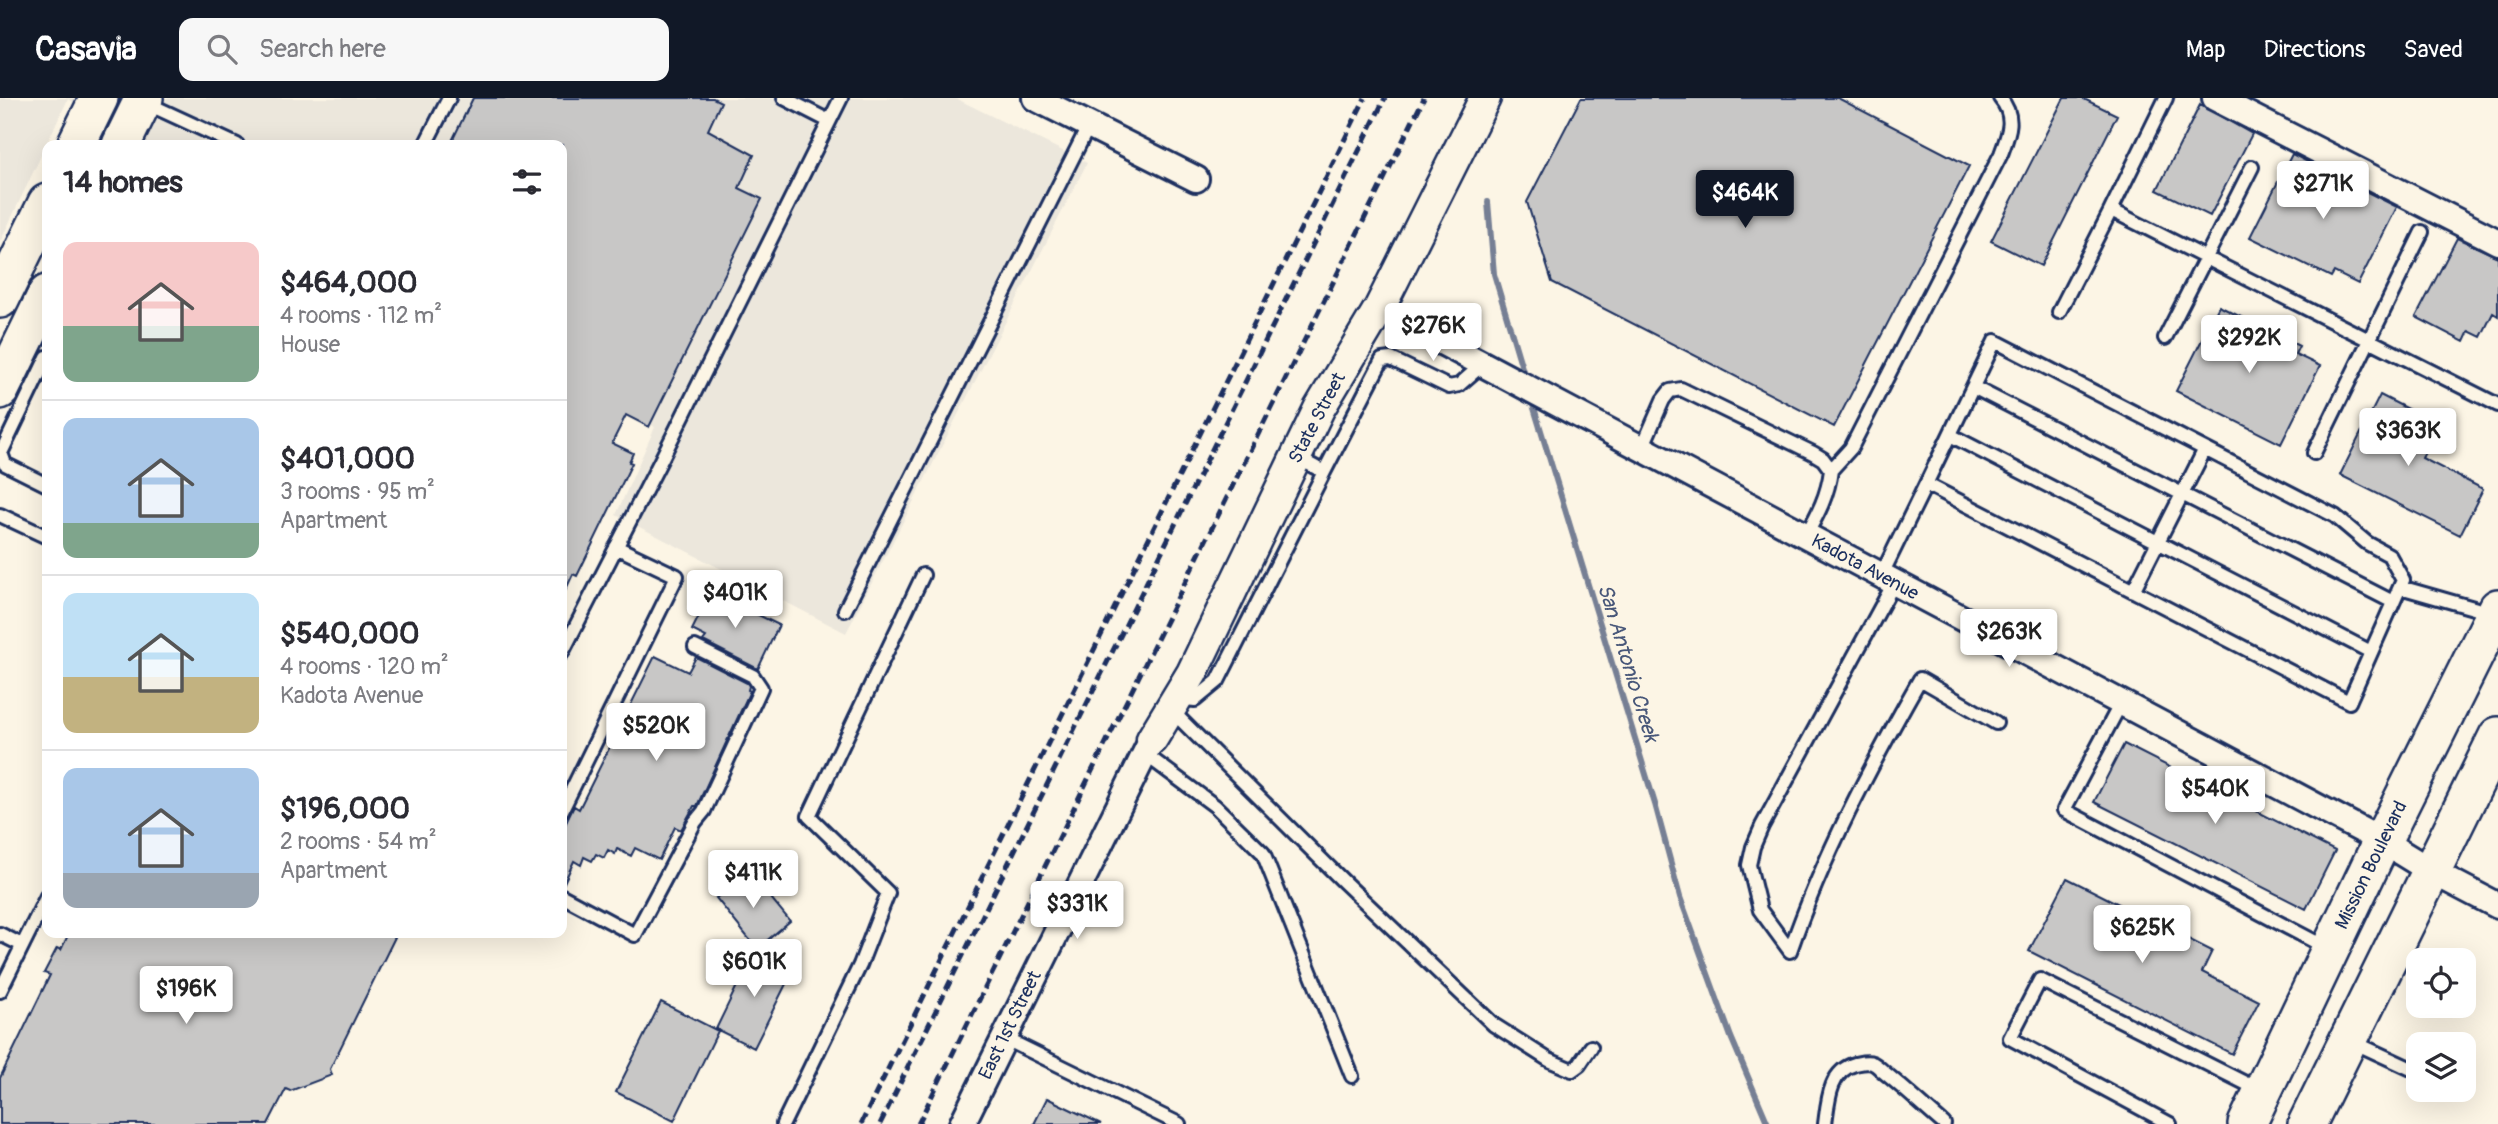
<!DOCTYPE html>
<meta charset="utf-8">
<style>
body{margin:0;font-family:Pangolin,sans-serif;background:#f7f7f7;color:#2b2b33;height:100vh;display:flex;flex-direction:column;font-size:26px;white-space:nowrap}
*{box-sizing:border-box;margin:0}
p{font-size:23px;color:#7c7c81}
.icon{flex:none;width:38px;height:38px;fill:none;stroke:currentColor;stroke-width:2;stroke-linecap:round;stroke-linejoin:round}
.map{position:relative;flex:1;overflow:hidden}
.side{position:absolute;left:42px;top:42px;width:525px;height:798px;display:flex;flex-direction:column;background:#fff;border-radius:14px;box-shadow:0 7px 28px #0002}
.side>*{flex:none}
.fabs{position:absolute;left:2406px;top:850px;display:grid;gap:14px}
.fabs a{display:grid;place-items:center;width:70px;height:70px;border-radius:14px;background:#fff;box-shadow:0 7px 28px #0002;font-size:35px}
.price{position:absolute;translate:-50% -60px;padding:0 16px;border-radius:7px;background:#fff;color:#222;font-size:23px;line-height:46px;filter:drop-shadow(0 2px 4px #0008)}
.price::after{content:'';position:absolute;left:50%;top:42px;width:21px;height:16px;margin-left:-10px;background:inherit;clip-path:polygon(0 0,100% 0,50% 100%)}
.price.on{background:#111827;color:#fff}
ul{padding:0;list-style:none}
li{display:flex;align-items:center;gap:21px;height:175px;padding:0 21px}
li+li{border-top:2px solid #e1e1e2}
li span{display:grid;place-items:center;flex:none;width:196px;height:140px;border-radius:14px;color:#555}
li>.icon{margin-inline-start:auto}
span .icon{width:84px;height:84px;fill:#fffc;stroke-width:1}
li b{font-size:30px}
h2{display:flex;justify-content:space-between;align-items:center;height:84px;padding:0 21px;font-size:30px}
header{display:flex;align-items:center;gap:42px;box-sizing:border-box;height:98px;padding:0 35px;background:#111827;color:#fff}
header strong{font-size:33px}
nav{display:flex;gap:38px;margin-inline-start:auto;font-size:24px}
.search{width:490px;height:63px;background:#f7f7f7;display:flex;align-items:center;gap:18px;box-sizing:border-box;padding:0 24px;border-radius:14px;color:#7c7c81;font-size:26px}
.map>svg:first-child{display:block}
.built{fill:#ece7dc}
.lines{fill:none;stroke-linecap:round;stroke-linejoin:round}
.stream{stroke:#767f94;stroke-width:6}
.building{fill:#c8c7c6;stroke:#1b2f5e;stroke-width:2}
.service-casing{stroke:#1b2f5e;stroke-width:18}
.minor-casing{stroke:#1b2f5e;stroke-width:30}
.tertiary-casing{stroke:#1b2f5e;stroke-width:35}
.primary-casing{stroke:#1b2f5e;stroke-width:42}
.service{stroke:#fcf5e5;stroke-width:12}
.minor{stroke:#fcf5e5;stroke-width:24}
.tertiary{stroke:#fcf5e5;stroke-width:30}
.primary{stroke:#fcf5e5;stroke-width:37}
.rail{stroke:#1b2f5e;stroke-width:5;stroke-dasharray:10 5;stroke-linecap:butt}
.labels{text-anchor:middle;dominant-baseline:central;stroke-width:5;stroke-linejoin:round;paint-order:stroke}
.street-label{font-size:19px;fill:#1b2f5e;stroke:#fcf5e5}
.water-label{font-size:21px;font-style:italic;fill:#485779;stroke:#fcf5e5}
</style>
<header>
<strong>Casavia</strong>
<div class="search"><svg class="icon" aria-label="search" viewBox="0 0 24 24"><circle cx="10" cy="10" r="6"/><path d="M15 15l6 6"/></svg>Search here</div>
<nav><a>Map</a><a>Directions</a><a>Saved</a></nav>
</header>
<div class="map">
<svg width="2498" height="1026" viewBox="0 0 2498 1026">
<rect width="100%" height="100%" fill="#fcf5e5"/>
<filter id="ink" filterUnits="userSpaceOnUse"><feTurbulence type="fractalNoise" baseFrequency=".0143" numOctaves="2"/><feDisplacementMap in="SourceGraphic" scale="14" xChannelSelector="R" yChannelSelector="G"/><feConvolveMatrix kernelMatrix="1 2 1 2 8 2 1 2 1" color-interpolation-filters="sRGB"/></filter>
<g filter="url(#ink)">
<path class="built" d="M0 0H955L1087 65 846 535 616 417 655 329 562 277V47H151L68 1 0 144Z"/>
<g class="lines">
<path class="stream" d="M1488 104 1494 176 1525 280
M1531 300 1655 706 1680 799 1731 939 1768 1026"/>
</g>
<path class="building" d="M473 0H713L721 4 708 32 754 57 739 90 762 101 649 329 626 317 612 345 633 355 629 364 632 365 577 478 573 476 562 500V47H450Z
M1581 0H1838L1969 68 1834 329 1552 184 1527 104Z
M2064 0H2082L2117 17 2041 168 1991 143Z
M2200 7 2252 36 2210 118 2157 92Z
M2292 56 2397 109 2358 186 2334 174 2331 179 2250 139Z
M2457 140 2498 159V218L2493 215 2481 239 2469 233 2464 244 2416 219Z
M2219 208 2299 248 2295 256 2320 268 2281 346 2176 293Z
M2380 297 2431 323 2425 334 2433 338 2422 360 2483 391 2460 437 2340 377Z
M711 494 779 527 758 571 703 543 706 539 692 532Z
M655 558 688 574 696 559 747 585 749 588 748 592 750 593 697 708H694L681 732 675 729 659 762 635 750 631 758 617 751 615 756 608 752 604 760 596 756 592 763 584 759 581 767 574 763 562 789V733L574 708 579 711Z
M2124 646 2335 753 2306 811 2094 704Z
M749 773 790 823 757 851 716 800Z
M2067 780 2212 853 2202 874 2259 903 2232 956 2029 853Z
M69 835H397L330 971 332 977 290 993 286 991 268 1026H0V980L50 877 44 875 57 850 61 852Z
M754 853 793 872 754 950 716 931Z
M661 904 718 933 674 1023 616 994Z
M1047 1000 1101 1026H1034Z"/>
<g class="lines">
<g class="service-casing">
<path id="service" d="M784 0 829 23
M2166 0 2111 112 2498 307
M146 5 237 47
M425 47 449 0
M2059 214 2111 112
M2165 240 2252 69
M47 259 1 355 5 366 47 387
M1973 289 2393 504
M1950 337 2371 554
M1642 350 1663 302 1670 293 1681 291 1813 355 1823 361 1831 372C1828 397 1818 416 1806 437
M2314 355 2422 134
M1831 372 1851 350 2001 56C2009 35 2016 19 2000 0
M1324 374 1382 262 1391 261 1449 289 1459 287 1483 266
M0 417 47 439
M1881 478 1926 386
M1894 485 1762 728 1753 749 1749 767 1760 812 1790 853C1823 758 1870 669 1920 581L1996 625
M2400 489 2349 604 1926 386 1995 243 2335 418 2367 445 2389 457 2403 482 2400 489 2491 515
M2133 493 2205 351
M845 512 1089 27
M562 555 660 364 841 0
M1177 600 1195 602 1218 583 1324 374 1296 359
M2121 605 2064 712 2327 850
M1170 611 1344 784 1494 927 1549 962 1572 972 1579 967 1591 949
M1145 656 1215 708 1263 755 1352 978
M562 712 677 478 616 449
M562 798 635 837 695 724 704 713 761 590 753 578 695 549
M0 836 22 847
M0 893 47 798
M1004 940 1179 1026
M2351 943 2418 974
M2460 992 2461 993
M783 1026 860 867 888 795 809 718 923 477
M1825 1026C1828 1004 1829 973 1855 966 1860 965 1867 963 1872 965 1876 966 1881 972 1885 975 1905 991 1924 1009 1944 1026
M2170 1026 2010 940 2040 882 2259 992"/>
</g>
<g class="minor-casing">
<path id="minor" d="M1035 0 1196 81
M2215 0 2498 144
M1379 211 2382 743 2431 773 2498 808
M962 1026 1152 641"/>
</g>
<g class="tertiary-casing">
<path id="tertiary" d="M1152 641 1192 575 1319 311 1379 211 1485 0"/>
</g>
<g class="primary-casing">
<path id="primary" d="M76 47 99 0
M121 47 144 0
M0 201 47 105
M0 292 47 196
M2247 1026 2382 743 2498 510
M2307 1026 2498 638"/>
</g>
<use href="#service" class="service"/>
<use href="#minor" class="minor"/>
<use href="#tertiary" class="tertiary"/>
<use href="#primary" class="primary"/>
<path class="rail" d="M861 1026 1365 0
M880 1026 1385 0
M918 1026 1424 0"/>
</g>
</g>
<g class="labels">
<g class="street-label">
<text transform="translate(1317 320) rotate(-62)">State Street</text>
<text transform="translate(1865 469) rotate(28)">Kadota Avenue</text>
<text transform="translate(2371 767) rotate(-64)">Mission Boulevard</text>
<text transform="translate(1010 927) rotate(-64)">East 1st Street</text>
</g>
<g class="water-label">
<text transform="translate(1628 565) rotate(73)">San Antonio Creek</text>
</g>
</g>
</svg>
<div class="fabs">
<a><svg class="icon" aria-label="locate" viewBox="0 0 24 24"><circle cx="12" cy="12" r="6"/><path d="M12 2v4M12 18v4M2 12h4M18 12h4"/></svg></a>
<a><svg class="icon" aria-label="layers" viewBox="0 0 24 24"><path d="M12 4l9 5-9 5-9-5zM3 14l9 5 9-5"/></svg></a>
</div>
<b class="price" style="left:2323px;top:123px">$271K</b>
<b class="price on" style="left:1745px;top:132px">$464K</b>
<b class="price" style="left:1433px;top:265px">$276K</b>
<b class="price" style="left:2249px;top:277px">$292K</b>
<b class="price" style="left:2408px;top:370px">$363K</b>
<b class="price" style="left:735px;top:532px">$401K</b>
<b class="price" style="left:2009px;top:571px">$263K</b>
<b class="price" style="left:656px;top:665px">$520K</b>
<b class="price" style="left:2215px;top:728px">$540K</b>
<b class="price" style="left:753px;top:812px">$411K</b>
<b class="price" style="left:1077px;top:843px">$331K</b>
<b class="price" style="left:2142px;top:867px">$625K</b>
<b class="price" style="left:754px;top:901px">$601K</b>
<b class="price" style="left:186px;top:928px">$196K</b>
<section class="side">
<h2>14 homes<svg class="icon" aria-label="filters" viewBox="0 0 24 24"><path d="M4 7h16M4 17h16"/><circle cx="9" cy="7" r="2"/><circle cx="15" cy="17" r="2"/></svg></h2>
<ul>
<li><span style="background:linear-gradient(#f6c9c9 60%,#7fa58c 0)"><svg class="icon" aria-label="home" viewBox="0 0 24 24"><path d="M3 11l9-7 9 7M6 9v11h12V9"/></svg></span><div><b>$464,000</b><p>4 rooms · 112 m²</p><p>House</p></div></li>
<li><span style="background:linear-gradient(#a9c7e8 75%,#7fa58c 0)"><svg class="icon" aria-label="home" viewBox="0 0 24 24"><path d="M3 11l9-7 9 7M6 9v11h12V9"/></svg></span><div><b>$401,000</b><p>3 rooms · 95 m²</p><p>Apartment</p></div></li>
<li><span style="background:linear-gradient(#bfe0f5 60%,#c2b280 0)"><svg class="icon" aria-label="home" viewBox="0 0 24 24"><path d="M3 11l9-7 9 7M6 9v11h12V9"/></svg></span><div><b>$540,000</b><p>4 rooms · 120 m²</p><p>Kadota Avenue</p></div></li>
<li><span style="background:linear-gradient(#a9c7e8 75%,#9aa5b1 0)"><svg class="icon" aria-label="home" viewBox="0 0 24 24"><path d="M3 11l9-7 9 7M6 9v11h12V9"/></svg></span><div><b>$196,000</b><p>2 rooms · 54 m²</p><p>Apartment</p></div></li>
</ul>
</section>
</div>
